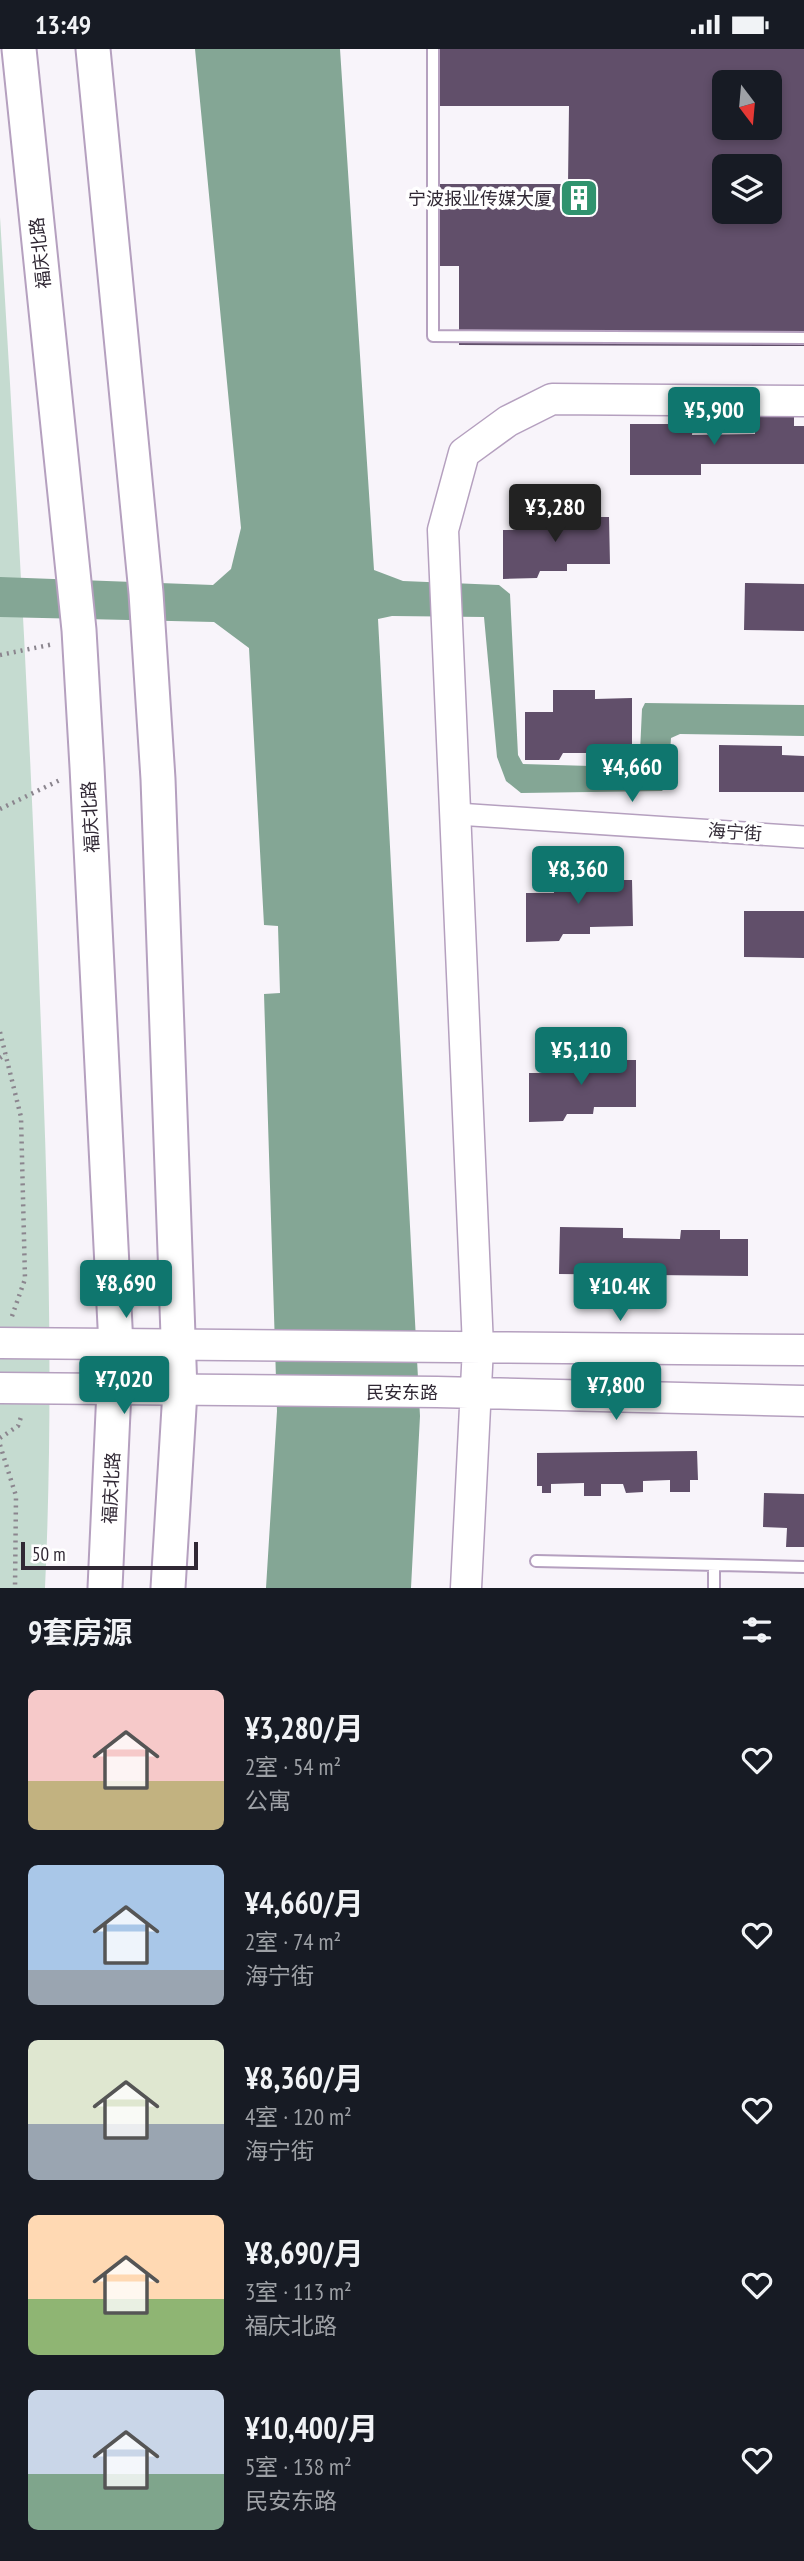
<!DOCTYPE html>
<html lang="zh">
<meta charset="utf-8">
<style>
body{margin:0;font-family:"PT Sans Narrow","Noto Sans SC",sans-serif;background:#20242c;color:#f1f3f6;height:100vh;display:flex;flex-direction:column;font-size:26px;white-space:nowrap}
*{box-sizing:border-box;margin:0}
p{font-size:23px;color:#9ea1a6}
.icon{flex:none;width:38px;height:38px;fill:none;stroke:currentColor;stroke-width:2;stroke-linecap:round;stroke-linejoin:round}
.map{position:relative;height:1539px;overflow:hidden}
.side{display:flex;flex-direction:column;background:#171b24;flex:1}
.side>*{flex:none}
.needle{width:46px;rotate:164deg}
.buttons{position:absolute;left:712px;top:21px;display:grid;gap:14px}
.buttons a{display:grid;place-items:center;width:70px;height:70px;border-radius:10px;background:#171b24;box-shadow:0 4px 10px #0003;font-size:35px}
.scale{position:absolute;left:21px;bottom:18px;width:177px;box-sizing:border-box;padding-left:7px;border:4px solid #302834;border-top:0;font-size:19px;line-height:24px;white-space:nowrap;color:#302834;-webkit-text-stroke:5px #fff;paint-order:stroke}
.price{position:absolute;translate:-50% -60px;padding:0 16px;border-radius:7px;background:#0f766e;color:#fff;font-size:23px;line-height:46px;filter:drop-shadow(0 2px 4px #0008)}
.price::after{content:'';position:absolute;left:50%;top:42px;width:21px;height:16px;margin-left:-10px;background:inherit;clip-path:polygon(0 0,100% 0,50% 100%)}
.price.on{background:#222;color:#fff}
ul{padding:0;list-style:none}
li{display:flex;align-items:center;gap:21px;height:175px;padding:0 28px}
li span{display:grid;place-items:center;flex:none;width:196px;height:140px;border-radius:10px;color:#555}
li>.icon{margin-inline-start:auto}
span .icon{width:84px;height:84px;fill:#fffc;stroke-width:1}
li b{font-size:30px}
h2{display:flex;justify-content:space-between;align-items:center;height:84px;padding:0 28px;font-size:30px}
.status{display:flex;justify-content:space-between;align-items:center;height:49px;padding:0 35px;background:#171b24;direction:ltr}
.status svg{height:19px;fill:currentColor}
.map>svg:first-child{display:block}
.green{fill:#c5dbd0}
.water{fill:#84a695}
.building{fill:#614f6a;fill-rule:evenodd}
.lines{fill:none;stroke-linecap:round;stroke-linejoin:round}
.lane-casing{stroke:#b5a0bf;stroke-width:14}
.street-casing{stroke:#b5a0bf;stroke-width:24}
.secondary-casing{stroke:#b5a0bf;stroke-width:33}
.primary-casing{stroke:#b5a0bf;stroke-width:37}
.path{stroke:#8b858e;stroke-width:4.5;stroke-dasharray:2 5;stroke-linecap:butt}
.lane{stroke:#fff;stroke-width:10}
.street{stroke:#fff;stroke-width:21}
.secondary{stroke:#fff;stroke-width:30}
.primary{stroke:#fff;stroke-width:33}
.labels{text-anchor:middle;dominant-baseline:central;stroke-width:7;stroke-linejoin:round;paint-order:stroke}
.poi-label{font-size:18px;fill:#302834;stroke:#fff;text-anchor:end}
.street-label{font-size:18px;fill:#302834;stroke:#fff}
</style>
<div class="status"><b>13:49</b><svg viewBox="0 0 49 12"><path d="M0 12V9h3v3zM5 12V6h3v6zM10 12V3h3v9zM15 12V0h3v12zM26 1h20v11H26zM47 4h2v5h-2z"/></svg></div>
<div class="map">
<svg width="804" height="1539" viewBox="0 0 804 1539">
<rect width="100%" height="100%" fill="#f8f4fa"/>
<path class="green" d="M0 168C16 429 31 691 40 953 48 1148 54 1344 45 1539H0Z"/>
<path class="water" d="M195 0H340L374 521 403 532 499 536 510 545 518 706 523 715 624 718 640 703 642 660 645 654 804 656V687L680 685 671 689 668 735 662 742 521 744 506 732 497 708 484 568 392 567 378 570 420 1367 411 1539H266L277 1362 264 945 280 944 278 877 264 876 249 599 214 573 0 568V528L213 536 231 520 241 479Z"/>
<path class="building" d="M435 0H804V297L459 296V217H433V135H568L569 57H435ZM724 33H770V79H724ZM724 117H770V163H724Z
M755 366H794V377H804V415H701V426H630V375H693L692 386 755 385Z
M573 459V468H609L610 515H567V522H540L537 529 503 530V481H531V460Z
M745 534 804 535V582L744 581Z
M553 641H595V650L632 649V697H590L589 704H563L559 711H525V663H553Z
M719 696 782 697V706L804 707V743H719Z
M553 822H596V831H632L633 877 590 878V885H563L559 892 526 893V844H554Z
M744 862H804V909L744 908Z
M599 1002V1011H636V1058H594L593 1065H567L563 1072 529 1073V1024H557V1003Z
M560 1178 623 1179V1189L680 1190 681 1181H720V1190H748V1227L559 1225Z
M697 1402 698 1431H690V1443H670V1431L643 1432V1443L626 1444 623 1435H601V1447H584V1434L551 1435V1444H542V1437H537V1404Z
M764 1444 804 1445V1498H786L787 1479 763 1478Z"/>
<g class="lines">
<g class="lane-casing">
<path id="lane" d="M433 0V287L804 289
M536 1512 804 1518
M714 1539V1517"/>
</g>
<g class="street-casing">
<path id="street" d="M457 765 804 788"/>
</g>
<g class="secondary-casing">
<path id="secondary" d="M0 1294 804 1301
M0 1339 437 1343 804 1352
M466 1539 478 1298 443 481 464 404 508 372 552 350 804 352"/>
</g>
<g class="primary-casing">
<path id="primary" d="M19 0 79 581 87 718 116 1297 105 1539
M93 0 146 544 158 730 180 1342 168 1539"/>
</g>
<path class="path" d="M0 606 54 595
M0 760 62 730
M0 983 21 1068 25 1230 11 1270
M0 1009 6 1005
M0 1389 18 1377 22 1365
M0 1396 16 1447 15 1539"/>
<use href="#lane" class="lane"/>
<use href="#street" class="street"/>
<use href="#secondary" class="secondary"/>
<use href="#primary" class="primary"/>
</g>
<defs>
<g id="building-square" transform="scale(2.0125)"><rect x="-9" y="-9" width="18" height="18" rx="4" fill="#30936e" stroke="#fff"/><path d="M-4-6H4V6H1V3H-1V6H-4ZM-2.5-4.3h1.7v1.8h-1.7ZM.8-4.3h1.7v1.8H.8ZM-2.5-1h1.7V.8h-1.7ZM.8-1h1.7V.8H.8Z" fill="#fff"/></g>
</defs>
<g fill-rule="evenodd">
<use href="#building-square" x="579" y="149"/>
</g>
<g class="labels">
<g class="poi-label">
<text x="552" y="149">宁波报业传媒大厦</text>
</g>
<g class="street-label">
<text transform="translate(40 204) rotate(-96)">福庆北路</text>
<text transform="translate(90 768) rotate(-93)">福庆北路</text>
<text transform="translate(735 783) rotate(4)">海宁街</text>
<text x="402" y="1343">民安东路</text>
<text transform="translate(111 1439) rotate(-87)">福庆北路</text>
</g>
</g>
</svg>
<div class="buttons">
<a><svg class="needle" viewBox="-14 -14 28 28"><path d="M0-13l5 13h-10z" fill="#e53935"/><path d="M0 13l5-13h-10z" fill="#9ea1a6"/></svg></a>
<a><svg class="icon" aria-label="layers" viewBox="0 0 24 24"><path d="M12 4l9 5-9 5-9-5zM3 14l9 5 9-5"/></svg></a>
</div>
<div class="scale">50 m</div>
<b class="price" style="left:714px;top:398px">¥5,900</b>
<b class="price on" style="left:555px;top:495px">¥3,280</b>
<b class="price" style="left:632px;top:755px">¥4,660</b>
<b class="price" style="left:578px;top:857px">¥8,360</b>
<b class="price" style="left:581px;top:1038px">¥5,110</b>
<b class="price" style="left:126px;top:1271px">¥8,690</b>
<b class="price" style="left:620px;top:1274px">¥10.4K</b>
<b class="price" style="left:124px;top:1367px">¥7,020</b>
<b class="price" style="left:616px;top:1373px">¥7,800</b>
</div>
<section class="side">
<h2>9套房源<svg class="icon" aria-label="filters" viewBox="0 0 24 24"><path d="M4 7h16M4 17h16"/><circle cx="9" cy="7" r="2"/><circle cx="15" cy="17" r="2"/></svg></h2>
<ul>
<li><span style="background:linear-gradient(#f6c9c9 65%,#c2b280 0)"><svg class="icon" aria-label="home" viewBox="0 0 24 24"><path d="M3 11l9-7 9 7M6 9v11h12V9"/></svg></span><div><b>¥3,280/月</b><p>2室 · 54 m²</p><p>公寓</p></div><svg class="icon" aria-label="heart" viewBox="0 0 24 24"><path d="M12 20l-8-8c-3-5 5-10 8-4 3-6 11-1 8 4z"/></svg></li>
<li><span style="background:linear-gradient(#a9c7e8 75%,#9aa5b1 0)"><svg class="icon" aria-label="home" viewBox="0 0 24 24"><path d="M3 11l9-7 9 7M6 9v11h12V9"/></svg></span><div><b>¥4,660/月</b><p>2室 · 74 m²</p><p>海宁街</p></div><svg class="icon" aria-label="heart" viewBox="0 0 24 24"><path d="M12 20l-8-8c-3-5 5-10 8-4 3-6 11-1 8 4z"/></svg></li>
<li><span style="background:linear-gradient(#dfe7d0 60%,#9aa5b1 0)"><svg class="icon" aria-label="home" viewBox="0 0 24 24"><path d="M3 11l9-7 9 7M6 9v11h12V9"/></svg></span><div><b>¥8,360/月</b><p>4室 · 120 m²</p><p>海宁街</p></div><svg class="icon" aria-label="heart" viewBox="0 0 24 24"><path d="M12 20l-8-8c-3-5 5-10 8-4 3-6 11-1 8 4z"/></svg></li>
<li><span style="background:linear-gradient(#ffd9b3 60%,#8fb573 0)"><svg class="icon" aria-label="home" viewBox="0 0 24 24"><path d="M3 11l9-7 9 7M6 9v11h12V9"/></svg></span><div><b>¥8,690/月</b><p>3室 · 113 m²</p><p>福庆北路</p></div><svg class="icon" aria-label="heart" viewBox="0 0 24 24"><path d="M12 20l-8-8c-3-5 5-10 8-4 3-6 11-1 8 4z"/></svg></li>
<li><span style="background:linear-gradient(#c9d6e8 60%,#7fa58c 0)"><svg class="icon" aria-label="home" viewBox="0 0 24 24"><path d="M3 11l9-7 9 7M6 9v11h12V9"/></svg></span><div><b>¥10,400/月</b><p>5室 · 138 m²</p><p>民安东路</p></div><svg class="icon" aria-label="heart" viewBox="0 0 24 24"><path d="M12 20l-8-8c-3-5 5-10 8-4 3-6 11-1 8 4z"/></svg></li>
</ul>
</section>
